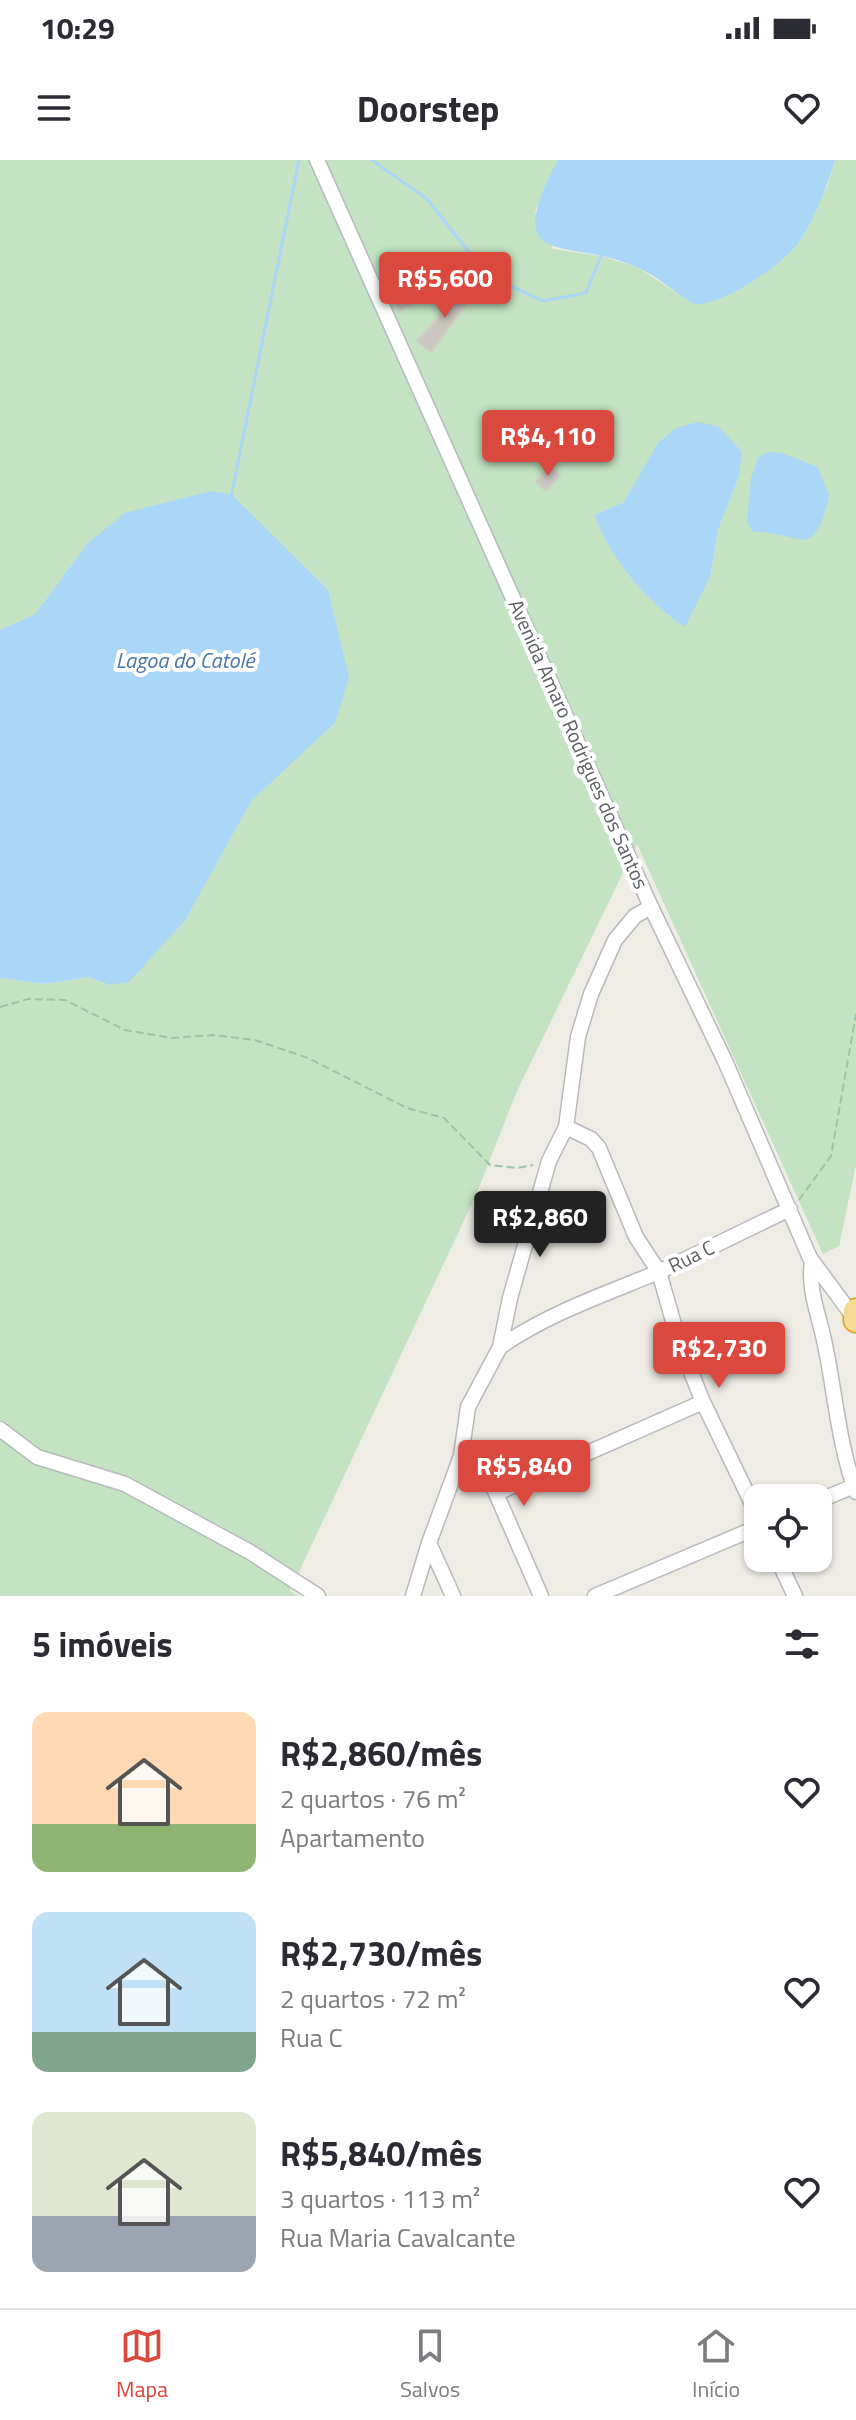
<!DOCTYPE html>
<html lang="pt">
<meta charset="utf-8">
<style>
body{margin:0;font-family:"Titillium Web",sans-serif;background:#f7f7f7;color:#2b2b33;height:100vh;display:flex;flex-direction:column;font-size:30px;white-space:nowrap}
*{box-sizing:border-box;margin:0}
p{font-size:26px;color:#7c7c81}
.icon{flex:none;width:44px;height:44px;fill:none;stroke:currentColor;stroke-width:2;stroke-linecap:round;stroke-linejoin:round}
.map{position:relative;height:1436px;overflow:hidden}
.drawer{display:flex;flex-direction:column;background:#fff;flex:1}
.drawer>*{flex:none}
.fabs{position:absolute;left:744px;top:1324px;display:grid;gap:16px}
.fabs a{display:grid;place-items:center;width:88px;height:88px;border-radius:16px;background:#fff;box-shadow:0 2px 6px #0004;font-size:40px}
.price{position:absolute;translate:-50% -68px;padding:0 18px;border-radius:8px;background:#db483d;color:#fff;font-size:26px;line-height:52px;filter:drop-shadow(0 2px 4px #0008)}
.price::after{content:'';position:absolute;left:50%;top:48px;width:24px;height:18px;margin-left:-12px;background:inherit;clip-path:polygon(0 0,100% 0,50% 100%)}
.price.current{background:#222;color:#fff}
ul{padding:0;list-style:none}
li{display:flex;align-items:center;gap:24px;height:200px;padding:0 32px}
li span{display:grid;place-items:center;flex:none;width:224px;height:160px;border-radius:16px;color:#555}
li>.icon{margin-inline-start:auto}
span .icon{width:96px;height:96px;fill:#fffc;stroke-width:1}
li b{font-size:34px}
h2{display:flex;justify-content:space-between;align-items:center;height:96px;padding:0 32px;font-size:34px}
.status{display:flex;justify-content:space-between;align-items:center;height:56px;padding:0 40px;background:#fff;direction:ltr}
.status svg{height:22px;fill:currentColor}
header{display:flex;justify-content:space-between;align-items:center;height:104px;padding:0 32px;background:#fff;font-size:36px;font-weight:700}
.tabs{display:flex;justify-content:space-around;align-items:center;height:112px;border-top:2px solid #e1e1e2;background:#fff;font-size:22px;color:#7c7c81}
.tabs a{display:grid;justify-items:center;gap:4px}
.tabs .current{color:#db483d}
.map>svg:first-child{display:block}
.green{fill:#c3e3c3;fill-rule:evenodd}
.water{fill:#aad6f8}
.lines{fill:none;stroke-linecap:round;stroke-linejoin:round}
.stream{stroke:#aad6f8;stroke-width:3}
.building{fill:#cbc8c4;stroke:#d2cdc3;stroke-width:2}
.street-casing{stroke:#b7babd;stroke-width:17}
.highway-casing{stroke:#e09f12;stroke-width:27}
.path{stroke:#9cc4a8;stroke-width:2;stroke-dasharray:8 4;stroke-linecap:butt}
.street{stroke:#fff;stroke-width:14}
.highway{stroke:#f4dc95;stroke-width:24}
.labels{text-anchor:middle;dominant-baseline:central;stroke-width:8;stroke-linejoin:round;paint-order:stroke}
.street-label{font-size:20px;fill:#5c6064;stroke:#fff}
.water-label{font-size:22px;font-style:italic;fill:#4878a9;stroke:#fff}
</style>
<div class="status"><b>10:29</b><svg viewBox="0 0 49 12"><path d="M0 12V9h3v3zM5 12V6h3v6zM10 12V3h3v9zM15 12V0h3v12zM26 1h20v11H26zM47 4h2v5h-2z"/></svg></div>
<header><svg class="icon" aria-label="menu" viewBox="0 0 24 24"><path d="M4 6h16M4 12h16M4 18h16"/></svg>Doorstep<svg class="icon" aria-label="heart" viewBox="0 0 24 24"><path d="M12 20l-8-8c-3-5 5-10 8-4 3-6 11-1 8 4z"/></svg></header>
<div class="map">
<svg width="856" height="1436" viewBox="0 0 856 1436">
<rect width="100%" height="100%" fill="#eeece4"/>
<path class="green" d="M0 0H558L535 51 553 89 601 96 637 107 693 144 800 81 827 27 835 0H856V1005L839 1086 823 1094 637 684 517 931 475 1037 290 1431 298 1436H0V818L45 824 88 817 110 825 186 759 250 641 335 563 88 383 35 454 0 470ZM739 316 718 370 710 417 669 456C640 425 609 395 594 355L624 342Z"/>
<path class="water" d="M558 0H835C827 27 816 55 801 79 786 103 720 148 693 144 674 132 656 115 636 107 568 76 498 113 558 0Z
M698 262 719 267 742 292 739 316 718 370 710 417 685 467C646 442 611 398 594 355L624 342 658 283 676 268Z
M770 292 782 293 818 307 829 336C813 405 801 371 754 372L747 363 751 318 759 296Z
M211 331 232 335 328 430 349 517 335 563 251 641 186 759 129 822 110 825 88 817 45 824 0 818V470L35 454 88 383 125 353Z"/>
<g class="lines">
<path class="stream" d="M372 0 427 39 487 115 543 141 586 133 601 96
M231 337 299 0"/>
</g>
<path class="building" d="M416 126 423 137 400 151 393 140Z
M457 127 472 136 431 192 417 181 453 142 450 140Z
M550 306 560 315 546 331 536 322Z"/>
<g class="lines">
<g class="street-casing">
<path id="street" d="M317 0 651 747 725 901 810 1098 855 1159
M566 967 591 979 599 988 636 1077 659 1112 679 1182 703 1242 758 1356
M812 1101C808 1130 818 1152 824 1180 835 1230 838 1283 856 1332
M500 1187C547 1154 603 1135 656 1113 701 1093 745 1070 790 1049
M0 1269 37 1297 125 1324 250 1392 318 1436
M461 1296 480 1310 491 1322 541 1436
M497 1333 703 1242
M818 1341 854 1326
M429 1383 453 1436
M777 1398 795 1436
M413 1436 429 1383 461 1296 468 1247 500 1187 510 1138 549 1001 566 967 578 877 591 834 615 780 635 756 651 747
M595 1436 758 1367"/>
</g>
<g class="highway-casing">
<path id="highway" d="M856 1151V1160"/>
</g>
<path class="path" d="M0 847 28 839 65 840 125 870 172 878 213 875 255 880 308 898 407 948 444 958 490 1005 517 1008 533 1005
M799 1040 831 996 856 854"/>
<use href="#street" class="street"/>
<use href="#highway" class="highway"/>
</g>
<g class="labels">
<g class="street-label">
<text transform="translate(579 584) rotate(66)">Avenida Amaro Rodrigues dos Santos</text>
<text transform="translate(691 1096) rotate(-26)">Rua C</text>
</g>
<g class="water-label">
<text x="185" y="500">Lagoa do Catolé</text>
</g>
</g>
</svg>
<div class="fabs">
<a><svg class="icon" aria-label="locate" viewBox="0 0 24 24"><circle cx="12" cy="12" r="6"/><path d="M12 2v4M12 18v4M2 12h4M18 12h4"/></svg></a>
</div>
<b class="price" style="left:445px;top:160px">R$5,600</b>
<b class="price" style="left:548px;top:318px">R$4,110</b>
<b class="price current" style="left:540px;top:1099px">R$2,860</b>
<b class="price" style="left:719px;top:1230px">R$2,730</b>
<b class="price" style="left:524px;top:1348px">R$5,840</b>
</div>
<section class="drawer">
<h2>5 imóveis<svg class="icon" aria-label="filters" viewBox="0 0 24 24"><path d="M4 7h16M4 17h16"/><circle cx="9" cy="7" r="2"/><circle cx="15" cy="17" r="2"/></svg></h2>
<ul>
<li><span style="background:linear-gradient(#ffd9b3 70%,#8fb573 0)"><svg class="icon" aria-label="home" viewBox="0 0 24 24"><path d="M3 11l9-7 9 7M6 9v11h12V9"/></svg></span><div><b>R$2,860/mês</b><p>2 quartos · 76 m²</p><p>Apartamento</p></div><svg class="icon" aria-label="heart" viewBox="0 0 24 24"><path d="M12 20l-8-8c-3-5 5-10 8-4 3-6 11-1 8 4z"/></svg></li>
<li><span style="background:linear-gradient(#bfe0f5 75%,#7fa58c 0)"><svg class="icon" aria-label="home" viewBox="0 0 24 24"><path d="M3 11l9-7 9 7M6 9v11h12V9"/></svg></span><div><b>R$2,730/mês</b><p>2 quartos · 72 m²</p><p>Rua C</p></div><svg class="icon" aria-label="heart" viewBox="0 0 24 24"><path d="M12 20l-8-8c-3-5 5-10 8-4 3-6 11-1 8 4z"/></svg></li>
<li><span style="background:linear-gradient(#dfe7d0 65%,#9aa5b1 0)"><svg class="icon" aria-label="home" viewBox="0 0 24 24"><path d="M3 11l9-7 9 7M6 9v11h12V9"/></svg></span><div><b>R$5,840/mês</b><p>3 quartos · 113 m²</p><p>Rua Maria Cavalcante</p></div><svg class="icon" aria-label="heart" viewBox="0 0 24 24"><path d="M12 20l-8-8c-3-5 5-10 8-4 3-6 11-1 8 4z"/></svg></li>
</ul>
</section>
<nav class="tabs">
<a class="current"><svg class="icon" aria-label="map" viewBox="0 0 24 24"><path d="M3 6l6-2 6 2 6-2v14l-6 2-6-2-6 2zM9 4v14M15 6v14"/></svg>Mapa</a>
<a><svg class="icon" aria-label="saved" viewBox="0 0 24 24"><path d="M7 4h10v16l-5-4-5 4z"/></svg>Salvos</a>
<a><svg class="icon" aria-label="home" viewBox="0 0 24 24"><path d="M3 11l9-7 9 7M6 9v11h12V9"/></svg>Início</a>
</nav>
